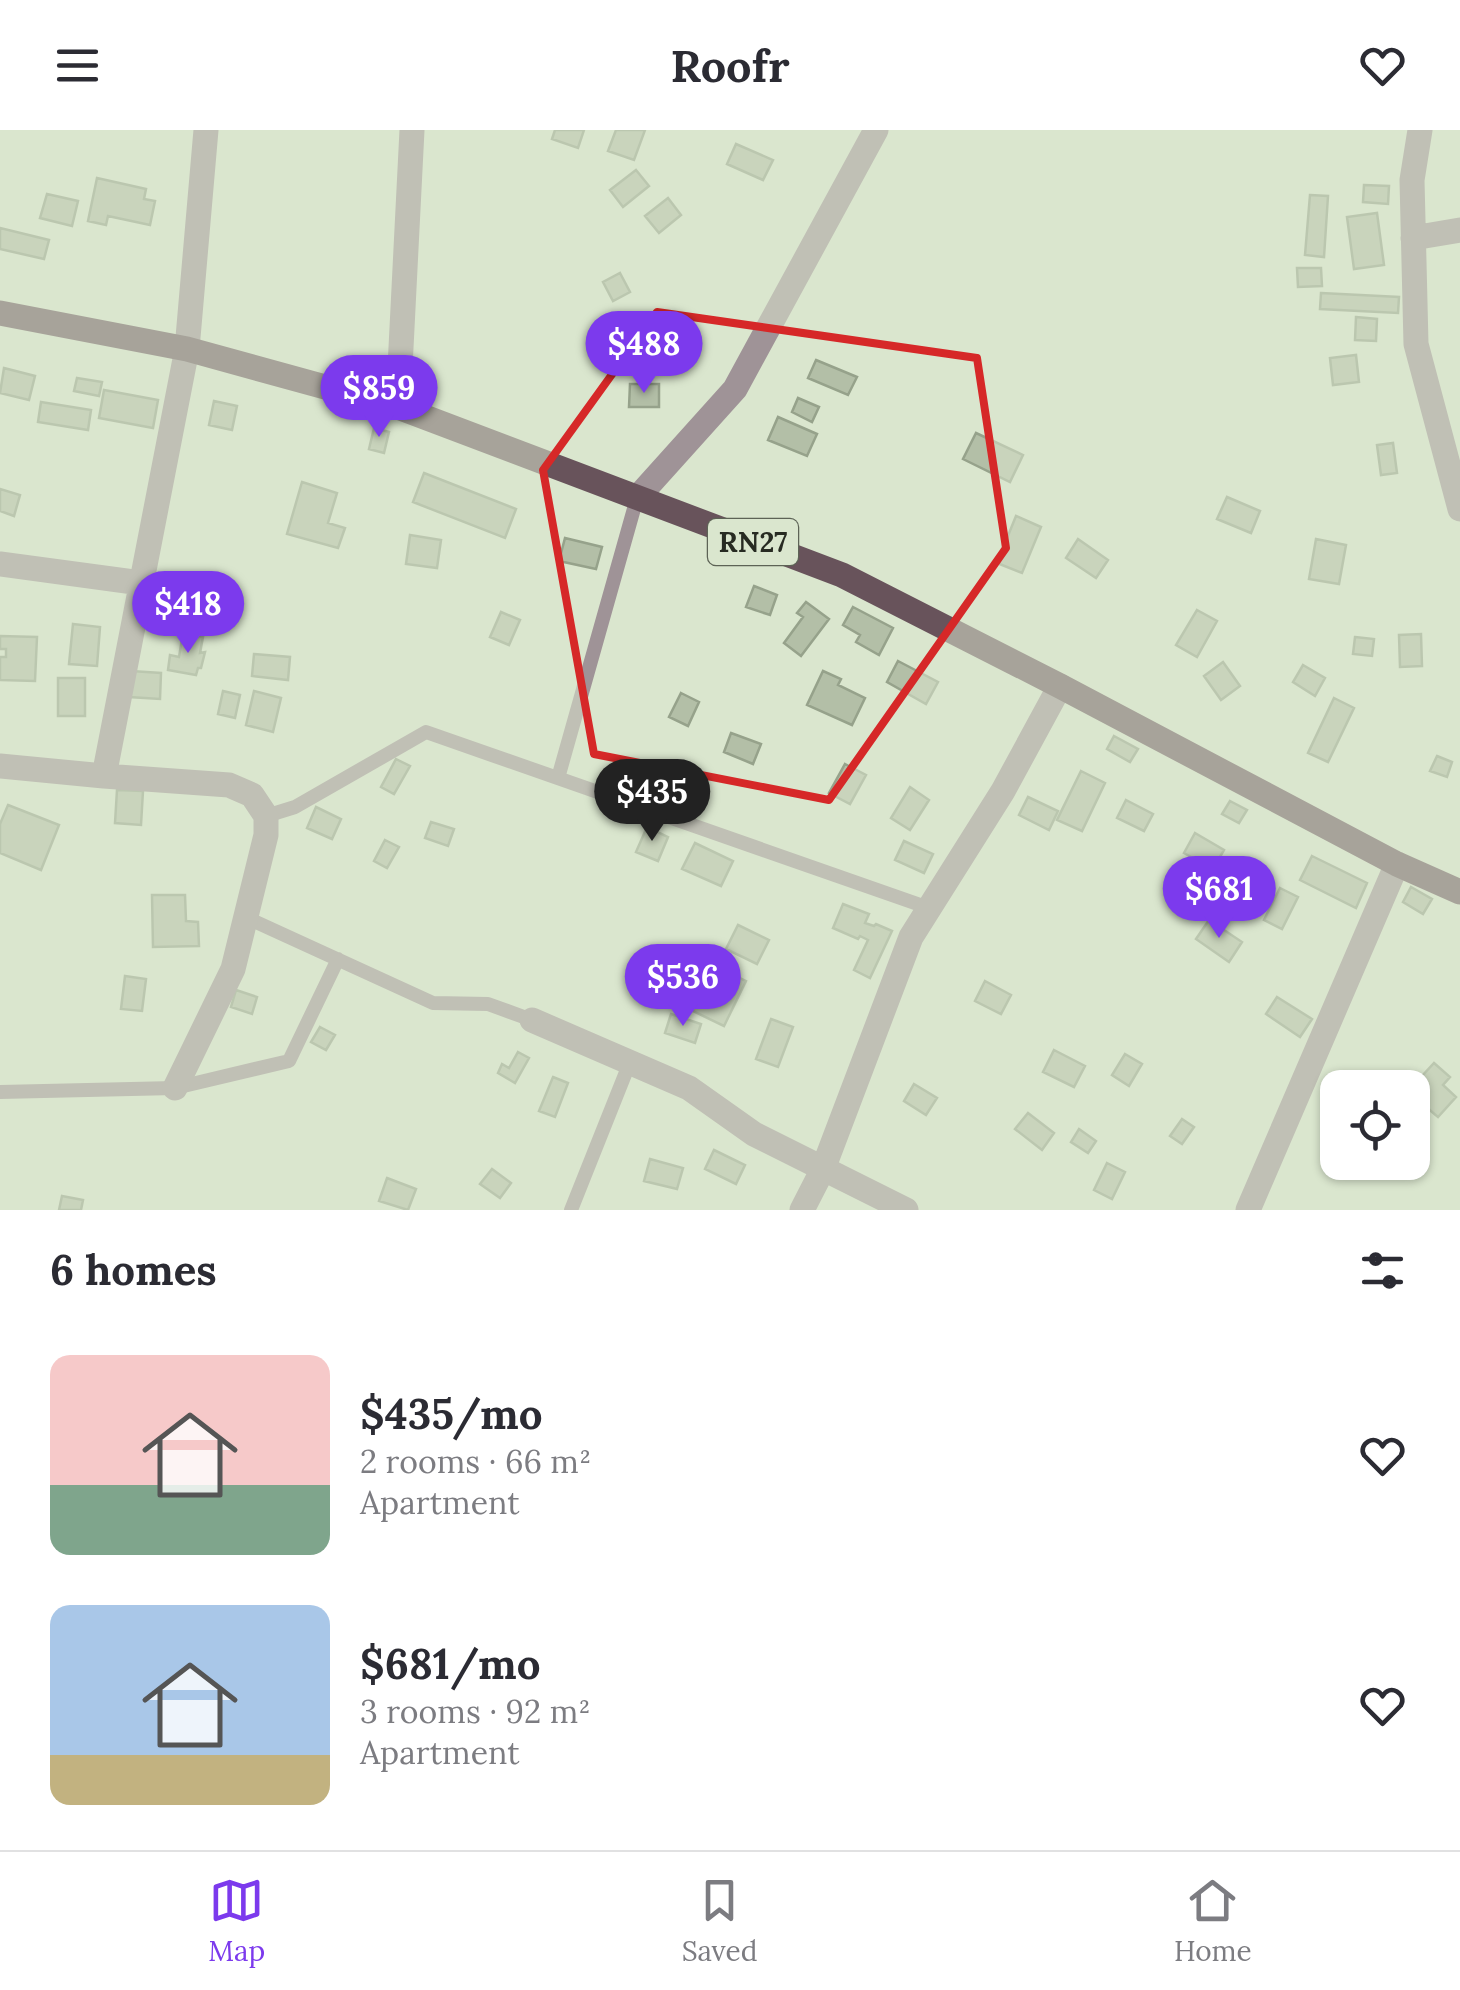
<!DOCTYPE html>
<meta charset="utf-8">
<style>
body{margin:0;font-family:Lora,serif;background:#f2f2f3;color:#2b2b33;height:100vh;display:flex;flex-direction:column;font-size:38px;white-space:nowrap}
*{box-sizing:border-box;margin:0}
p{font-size:32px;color:#7c7c81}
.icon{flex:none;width:55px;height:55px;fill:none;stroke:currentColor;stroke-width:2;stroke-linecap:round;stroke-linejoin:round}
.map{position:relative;height:1080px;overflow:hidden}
.details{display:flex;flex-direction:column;background:#fff;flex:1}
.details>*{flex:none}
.fabs{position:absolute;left:1320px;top:940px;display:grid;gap:20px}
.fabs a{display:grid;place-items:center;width:110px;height:110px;border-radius:20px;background:#fff;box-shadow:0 2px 8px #0004;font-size:50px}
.price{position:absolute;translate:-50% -85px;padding:0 22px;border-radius:35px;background:#7c3aed;color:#fff;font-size:32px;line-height:65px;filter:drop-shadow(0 2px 5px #0008)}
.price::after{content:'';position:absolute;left:50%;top:60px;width:30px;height:22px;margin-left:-15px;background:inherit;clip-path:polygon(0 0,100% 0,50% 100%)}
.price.selected{background:#222;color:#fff}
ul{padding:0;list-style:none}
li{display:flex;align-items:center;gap:30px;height:250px;padding:0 50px}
li span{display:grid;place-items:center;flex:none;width:280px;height:200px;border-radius:20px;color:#555}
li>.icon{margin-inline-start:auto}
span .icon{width:120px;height:120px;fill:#fffc;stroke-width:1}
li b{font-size:42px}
h2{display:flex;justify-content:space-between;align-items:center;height:120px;padding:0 50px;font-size:42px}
header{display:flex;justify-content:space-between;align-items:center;height:130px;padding:0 50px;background:#fff;font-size:45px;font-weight:700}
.menu{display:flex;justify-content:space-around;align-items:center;height:140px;border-top:2px solid #e1e1e2;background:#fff;font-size:28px;color:#7c7c81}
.menu a{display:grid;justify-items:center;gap:5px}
.menu .selected{color:#7c3aed}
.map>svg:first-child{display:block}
.building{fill:#b3bfa7;stroke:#96a28b;stroke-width:2.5}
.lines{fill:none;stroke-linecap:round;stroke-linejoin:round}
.service{stroke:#9f9397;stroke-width:14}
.minor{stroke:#9f9397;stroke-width:25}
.primary{stroke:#68535b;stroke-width:25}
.marked{fill:none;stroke:#d62828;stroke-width:8;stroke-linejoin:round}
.labels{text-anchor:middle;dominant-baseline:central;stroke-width:8;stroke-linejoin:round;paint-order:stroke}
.shield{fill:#dae6ce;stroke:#5d6356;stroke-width:2.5}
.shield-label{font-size:28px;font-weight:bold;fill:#272b22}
</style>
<header><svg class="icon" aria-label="menu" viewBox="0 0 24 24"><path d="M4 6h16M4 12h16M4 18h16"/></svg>Roofr<svg class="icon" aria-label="heart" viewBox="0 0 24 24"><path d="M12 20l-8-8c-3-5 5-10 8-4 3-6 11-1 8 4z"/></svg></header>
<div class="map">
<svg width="1460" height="1080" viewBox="0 0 1460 1080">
<rect width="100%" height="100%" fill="#dae6ce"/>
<path class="building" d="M555 0H584L578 18 552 9Z
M616 0H645L634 30 608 21Z
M736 14 773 30 763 50 727 34Z
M636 40 649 56 623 77 610 60Z
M97 48 146 59 144 69 155 71 150 95 108 86 106 95 88 91Z
M1364 55 1389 56 1388 74 1363 72Z
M47 64 78 71 72 96 40 88Z
M1310 65 1328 66 1324 127 1305 125Z
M668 68 681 85 659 103 645 86Z
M1377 83 1384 135 1354 139 1347 87Z
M0 98 49 110 44 129 0 119Z
M1297 138H1321L1322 156 1298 157Z
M620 143 630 162 613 171 603 152Z
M1321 163 1399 167 1398 183 1320 179Z
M1356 187 1377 189 1376 211 1355 210Z
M1356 225 1359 252 1333 255 1330 228Z
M816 230 857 247 848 265 808 248Z
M4 238 35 246 29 270 0 263Z
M77 248 102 252 99 266 74 261Z
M630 254H659V277H629Z
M104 260 158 270 153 298 99 288Z
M798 268 819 277 812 292 792 282Z
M214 271 237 276 232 300 209 295Z
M41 272 91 280 88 300 38 292Z
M778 287 817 304 807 326 768 310Z
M374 298 389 302 384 323 369 319Z
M976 303 1023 325 1010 352 963 329Z
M1393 313 1397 343 1381 345 1377 315Z
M424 343 516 379 505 408 413 372Z
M302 352 337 363 328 393 345 398 338 418 287 404Z
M0 359 20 365 14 386 0 381Z
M1227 367 1260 381 1251 403 1217 389Z
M1016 386 1041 397 1022 443 997 433Z
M410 405 441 410 437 438 406 434Z
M565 408 602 417 596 439 559 431Z
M1078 409 1108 430 1096 448 1066 428Z
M1316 409 1346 415 1339 454 1309 449Z
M754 456 777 465 770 485 746 477Z
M806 472 829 489 801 526 784 513 803 487 797 483Z
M853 477 893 498 879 525 856 512 860 505 843 495Z
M1197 480 1217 491 1197 527 1176 515Z
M501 482 520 490 509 515 490 507Z
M73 494 100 497 97 536 69 534Z
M183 503 203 507 200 523 205 522 201 538H198L196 545 168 540 170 525 179 527Z
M1421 504 1422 536 1400 537 1399 505Z
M0 506 37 507 35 551 0 550V527H6V519H0Z
M1355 507 1374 509 1372 526 1353 524Z
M254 524 290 527 288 550 252 546Z
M898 531 938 552 926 574 887 552Z
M1223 532 1240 556 1221 570 1204 546Z
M1303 535 1325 548 1315 566 1293 552Z
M131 541 161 543 160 569 129 567Z
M823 541 841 549 838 555 865 568 852 595 807 575Z
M58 548H85V586H58Z
M223 561 240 565 235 588 218 584Z
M254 561 281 568 273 602 246 595Z
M681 563 699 572 688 596 669 587Z
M1334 568 1354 578 1328 632 1308 623Z
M731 603 761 614 753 634 724 622Z
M1114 606 1138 619 1130 632 1107 619Z
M1437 626 1452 632 1447 647 1430 641Z
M396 629 410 636 394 664 381 657Z
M845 634 866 645 850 674 829 663Z
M1081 641 1105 653 1082 701 1057 690Z
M910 657 929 670 910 700 891 688Z
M117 660 143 661 141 695 115 693Z
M1028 667 1058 681 1049 700 1019 685Z
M1126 670 1153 684 1144 701 1117 688Z
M1230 671 1247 680 1239 693 1222 684Z
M8 675 59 695 41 740 0 723V694Z
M316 677 341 689 332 709 307 698Z
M431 692 454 699 448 716 425 708Z
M647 697 668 707 658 731 636 722Z
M1195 703 1224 720 1213 739 1184 723Z
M385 710 399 717 387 738 374 731Z
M904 711 933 724 924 743 895 730Z
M695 713 733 731 721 756 682 739Z
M1312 726 1367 753 1356 778 1300 750Z
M1411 757 1432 769 1423 784 1403 772Z
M1280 758 1298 767 1282 799 1264 790Z
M152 765H185L186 791 198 792 199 816 153 817Z
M843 774 869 784 865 793 874 796 876 794 892 801 870 848 854 840 868 810 860 806 858 809 833 798Z
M1209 790 1242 812 1229 832 1196 809Z
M738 795 769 810 757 834 726 819Z
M692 825 746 851 724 896 670 870Z
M125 846 146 849 142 881 121 879Z
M985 851 1011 865 1001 884 975 871Z
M236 860 257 867 252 884 231 877Z
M1277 867 1312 889 1300 907 1266 884Z
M671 884 701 894 695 913 665 903Z
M771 889 793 897 778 937 756 929Z
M320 897 335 905 326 920 311 912Z
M1054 920 1085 936 1074 957 1043 942Z
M518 922 529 928 515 953 498 943 502 934 509 938Z
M1125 924 1142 934 1129 956 1112 945Z
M1434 933 1450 947 1443 955 1456 967 1438 987 1412 965 1411 958Z
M553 947 568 953 555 987 539 981Z
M914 954 937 968 926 985 904 971Z
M1028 983 1054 1003 1042 1020 1015 999Z
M1182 989 1194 997 1182 1014 1170 1006Z
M1079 999 1096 1011 1088 1023 1071 1012Z
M714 1020 745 1035 736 1054 705 1039Z
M650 1029 683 1038 677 1059 644 1051Z
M1107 1033 1125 1042 1112 1069 1094 1060Z
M492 1039 511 1053 500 1068 480 1054Z
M387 1048 416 1059 408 1080 379 1071Z
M62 1066 83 1070 81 1080H59Z"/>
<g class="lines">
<path class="service" d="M558 648 637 368
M266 686 295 677 426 602 929 778
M245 787 433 873 488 874 532 890
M0 962 175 958 289 931 338 829
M571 1080 630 932"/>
<path class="minor" d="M1420 0 1412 50 1416 214 1460 379
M1413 108 1460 100
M398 277 412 0
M637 368 735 259 876 0
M0 434 141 453
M0 636 104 646 229 655 252 665 266 686V705L233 839 175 958
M104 646 187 219 206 0
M532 890 689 958 754 1004 906 1080
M802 1080 823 1039 911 807 1003 661 1060 556
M1248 1080 1397 734"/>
<path class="primary" d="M0 183 187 219 398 277 842 445 1060 556 1397 734 1460 762"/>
</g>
<path d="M0 0H1460V1080H0ZM657 182 977 228 1006 418 829 670 594 624 543 340Z" fill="#dae6ce" fill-opacity=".55" fill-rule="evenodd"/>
<path class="marked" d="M657 182 977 228 1006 418 829 670 594 624 543 340Z"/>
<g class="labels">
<rect class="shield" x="708" y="389" width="90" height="46" rx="8"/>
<g class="shield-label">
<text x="753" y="412">RN27</text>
</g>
</g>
</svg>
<div class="fabs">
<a><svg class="icon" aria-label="locate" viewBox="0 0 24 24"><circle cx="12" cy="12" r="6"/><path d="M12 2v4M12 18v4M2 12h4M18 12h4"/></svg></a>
</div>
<b class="price" style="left:644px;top:266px">$488</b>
<b class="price" style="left:379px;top:310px">$859</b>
<b class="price" style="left:188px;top:526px">$418</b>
<b class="price selected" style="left:652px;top:714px">$435</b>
<b class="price" style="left:1219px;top:811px">$681</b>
<b class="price" style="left:683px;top:899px">$536</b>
</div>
<section class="details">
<h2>6 homes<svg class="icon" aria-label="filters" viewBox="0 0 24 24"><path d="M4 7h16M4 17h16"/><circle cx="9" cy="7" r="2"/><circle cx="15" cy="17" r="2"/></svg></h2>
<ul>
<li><span style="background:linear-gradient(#f6c9c9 65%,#7fa58c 0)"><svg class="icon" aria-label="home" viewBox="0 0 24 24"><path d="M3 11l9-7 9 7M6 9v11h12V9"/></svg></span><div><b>$435/mo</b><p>2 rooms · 66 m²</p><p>Apartment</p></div><svg class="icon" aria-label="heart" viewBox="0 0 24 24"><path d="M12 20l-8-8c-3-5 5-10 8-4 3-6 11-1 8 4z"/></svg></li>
<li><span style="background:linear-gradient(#a9c7e8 75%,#c2b280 0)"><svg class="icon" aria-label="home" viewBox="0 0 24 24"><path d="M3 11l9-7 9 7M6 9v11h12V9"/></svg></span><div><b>$681/mo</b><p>3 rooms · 92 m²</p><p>Apartment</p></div><svg class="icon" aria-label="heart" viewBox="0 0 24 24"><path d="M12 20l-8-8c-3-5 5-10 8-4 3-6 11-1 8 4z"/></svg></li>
</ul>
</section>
<nav class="menu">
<a class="selected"><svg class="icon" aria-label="map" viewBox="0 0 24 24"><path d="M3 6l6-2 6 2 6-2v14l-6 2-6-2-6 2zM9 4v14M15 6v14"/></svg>Map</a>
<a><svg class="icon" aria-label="saved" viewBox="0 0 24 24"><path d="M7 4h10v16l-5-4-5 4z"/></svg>Saved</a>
<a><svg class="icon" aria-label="home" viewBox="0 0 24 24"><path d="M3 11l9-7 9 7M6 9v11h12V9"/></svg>Home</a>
</nav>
